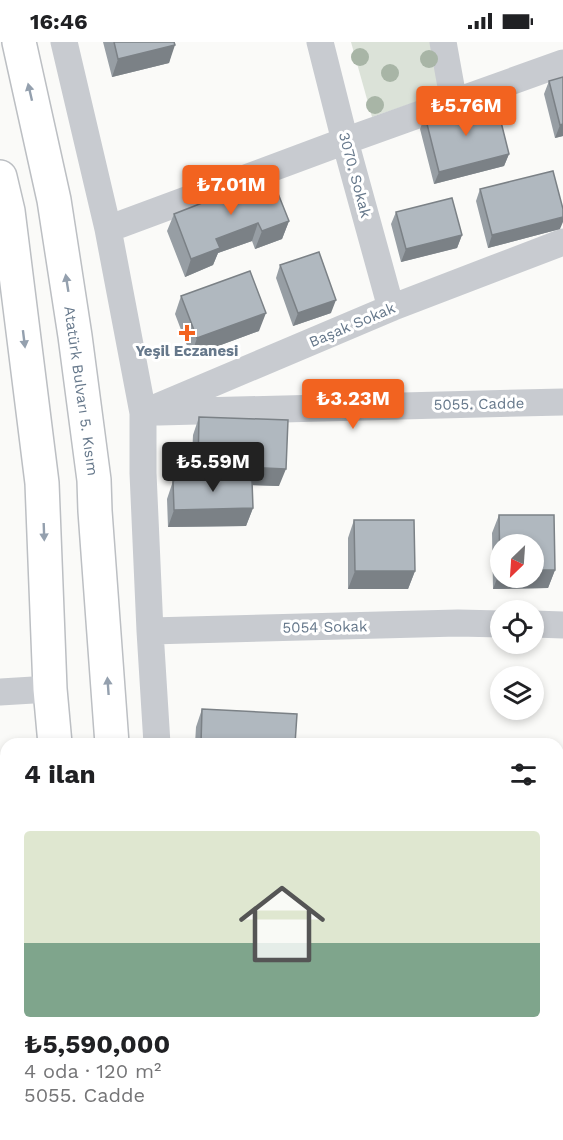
<!DOCTYPE html>
<html lang="tr">
<meta charset="utf-8">
<style>
body{margin:0;font-family:"Work Sans",sans-serif;background:#f6f6f6;color:#202124;height:100vh;display:flex;flex-direction:column;font-size:22px;white-space:nowrap}
*{box-sizing:border-box;margin:0}
p{font-size:20px;color:#757577}
.icon{flex:none;width:33px;height:33px;fill:none;stroke:currentColor;stroke-width:2;stroke-linecap:round;stroke-linejoin:round}
.map{position:relative;flex:1;overflow:hidden}
.details{position:absolute;left:0px;top:696px;width:564px;height:402px;display:flex;flex-direction:column;background:#fff;border-radius:18px 18px 0 0;box-shadow:0 3px 9px #0003}
.details>*{flex:none}
.needle{width:39px;rotate:205deg}
.tools{position:absolute;left:490px;top:492px;display:grid;gap:12px}
.tools a{display:grid;place-items:center;width:54px;height:54px;border-radius:50%;background:#fff;box-shadow:0 3px 9px #0003;font-size:30px}
.price{position:absolute;translate:-50% -51px;padding:0 14px;border-radius:6px;background:#f26320;color:#fff;font-size:20px;line-height:39px;filter:drop-shadow(0 2px 3px #0008)}
.price::after{content:'';position:absolute;left:50%;top:36px;width:18px;height:14px;margin-left:-9px;background:inherit;clip-path:polygon(0 0,100% 0,50% 100%)}
.price.selected{background:#222;color:#fff}
ul{padding:0;list-style:none}
li{display:grid;align-content:center;gap:12px;height:318px;padding:0 24px}
li span{display:grid;place-items:center;height:186px;border-radius:6px;color:#555}
li>.icon{margin-inline-start:auto}
span .icon{width:108px;height:108px;fill:#fffc;stroke-width:1}
li b{font-size:26px}
h2{display:flex;justify-content:space-between;align-items:center;height:72px;padding:0 24px;font-size:26px}
.status{display:flex;justify-content:space-between;align-items:center;height:42px;padding:0 30px;background:#fff;direction:ltr}
.status svg{height:16px;fill:currentColor}
.map>svg:first-child{display:block}
.green{fill:#dbe2d8}
.lines{fill:none;stroke-linecap:round;stroke-linejoin:round}
.highway-casing{stroke:#bcbfc3;stroke-width:36}
.minor{stroke:#c8cbd0;stroke-width:27}
.highway{stroke:#fff;stroke-width:33}
.tree{fill:#a8b5a6}
.wall{fill:#979ea4}
.shaded-wall{fill:#7b8186}
.building{fill:#b0b8bf;stroke:#7b8186;stroke-width:1.5}
.oneway{fill:#94a0ae}
.poi-dot{fill:#f26320;stroke:#fff;stroke-width:2}
.labels{text-anchor:middle;dominant-baseline:central;stroke-width:6;stroke-linejoin:round;paint-order:stroke}
.street-label{font-size:15px;fill:#66788b;stroke:#fff}
.poi-label{font-size:15px;font-weight:bold;fill:#66788b;stroke:#fff}
</style>
<div class="status"><b>16:46</b><svg viewBox="0 0 49 12"><path d="M0 12V9h3v3zM5 12V6h3v6zM10 12V3h3v9zM15 12V0h3v12zM26 1h20v11H26zM47 4h2v5h-2z"/></svg></div>
<div class="map">
<svg width="563" height="1098" viewBox="0 0 563 1098">
<rect width="100%" height="100%" fill="#fafaf8"/>
<path class="green" d="M351 0H431L439 52 372 75Z"/>
<g class="lines">
<g class="highway-casing">
<path id="highway" d="M19 0 54 158 75 294 94 438 95 469 112 702
M0 135 8 169 42 441 50 647 55 702
M89 1092 90 1098
M142 1092V1098"/>
</g>
<path class="minor" d="M64 0 108 187 143 371V431L150 589 157 702
M320 0 345 99 391 266
M443 0 454 61
M108 187 345 99 563 21
M159 370 563 360
M143 371 391 266 563 200
M534 582 563 583
M150 589 458 581 501 582
M0 650 50 647
M558 790H563
M0 882 6 883
M558 1003 563 1004
M40 1092 41 1098
M181 1092V1098"/>
<use href="#highway" class="highway"/>
</g>
<g class="tree">
<circle cx="360" cy="15" r="9"/>
<circle cx="429" cy="17" r="9"/>
<circle cx="390" cy="31" r="9"/>
<circle cx="375" cy="63" r="9"/>
</g>
<path class="wall" d="M103 0H174L169 21 112 35Z
M549 39 563 94 555 96 544 52Z
M425 74H459L509 112 504 124 434 142 420 87Z
M480 147 560 187 488 206 476 159Z
M396 170 462 193 457 206 401 220 391 182Z
M174 172 289 179 282 197 255 207 252 199 218 211 213 223 185 235 167 189Z
M280 223 331 271 293 284 276 236Z
M181 254 259 289 191 314 175 272Z
M199 375 279 444 252 443 253 466 246 484 168 485 167 457 173 439 191 435 193 393Z
M499 473 555 528 548 546 493 547 492 491Z
M354 478 415 529 408 547H348V496Z
M202 667 295 702H195L196 685Z"/>
<path class="shaded-wall" d="M175 3 169 21 112 35 118 17Z
M563 82V94L555 96 560 83Z
M509 112 504 124 434 142 439 130Z
M563 175V180L560 187 488 206 492 193Z
M289 179 282 197 255 207 262 189Z
M258 181 252 199 218 211 213 223 185 235 191 217 216 197Z
M462 193 457 206 401 220 406 207Z
M336 258 331 271 293 284 298 271Z
M266 271 259 289 191 314 197 296Z
M198 423 286 427 279 444 191 441Z
M253 466 246 484 168 485 174 468Z
M534 528H555L548 546 493 547 500 529H501V536H534Z
M355 529H415L408 547H348Z"/>
<path class="building" d="M114 0H174L175 3 118 17Z
M563 35V82L560 83 549 39Z
M457 64 459 74 497 64 509 112 439 130 425 74Z
M553 129 563 167V175L492 193 480 147Z
M271 134 289 179 262 189 258 181 216 197 220 206 191 217 174 172Z
M452 156 462 193 406 207 396 170Z
M319 210 336 258 298 271 280 223Z
M250 229 266 271 197 296 181 254Z
M199 375 288 378 286 427 198 423Z
M182 435H245L252 439 253 466 174 468 173 439Z
M499 473H554L555 528H534V502H501V529H500Z
M354 478H414L415 529H355Z
M202 667 297 672 295 702H201Z"/>
<defs><path id="oneway-solid" d="M-6-.8H1V-3.2L6.5 0L1 3.2V.8H-6Z" transform="scale(1.5)"/></defs>
<g class="oneway">
<use href="#oneway-solid" transform="translate(30 50) rotate(-103)"/>
<use href="#oneway-solid" transform="translate(67 241) rotate(-99)"/>
<use href="#oneway-solid" transform="translate(24 297) rotate(83)"/>
<use href="#oneway-solid" transform="translate(44 490) rotate(88)"/>
<use href="#oneway-solid" transform="translate(108 644) rotate(-94)"/>
</g>
<path class="poi-dot" d="M184 282h6v6h6v6h-6v6h-6v-6h-6v-6h6z"/>
<g class="labels">
<g class="street-label">
<text transform="translate(355 133) rotate(75)">3070. Sokak</text>
<text transform="translate(352 283) rotate(-23)">Başak Sokak</text>
<text transform="translate(81 349) rotate(82)">Atatürk Bulvarı 5. Kısım</text>
<text transform="translate(479 362) rotate(-1)">5055. Cadde</text>
<text transform="translate(325 585) rotate(-1)">5054 Sokak</text>
</g>
<g class="poi-label">
<text x="187" y="309">Yeşil Eczanesi</text>
</g>
</g>
</svg>
<div class="tools">
<a><svg class="needle" viewBox="-14 -14 28 28"><path d="M0-13l5 13h-10z" fill="#e53935"/><path d="M0 13l5-13h-10z" fill="#757577"/></svg></a>
<a><svg class="icon" aria-label="locate" viewBox="0 0 24 24"><circle cx="12" cy="12" r="6"/><path d="M12 2v4M12 18v4M2 12h4M18 12h4"/></svg></a>
<a><svg class="icon" aria-label="layers" viewBox="0 0 24 24"><path d="M12 4l9 5-9 5-9-5zM3 14l9 5 9-5"/></svg></a>
</div>
<b class="price" style="left:466px;top:95px">₺5.76M</b>
<b class="price" style="left:231px;top:174px">₺7.01M</b>
<b class="price" style="left:353px;top:388px">₺3.23M</b>
<b class="price selected" style="left:213px;top:451px">₺5.59M</b>
<section class="details">
<h2>4 ilan<svg class="icon" aria-label="filters" viewBox="0 0 24 24"><path d="M4 7h16M4 17h16"/><circle cx="9" cy="7" r="2"/><circle cx="15" cy="17" r="2"/></svg></h2>
<ul>
<li><span style="background:linear-gradient(#dfe7d0 60%,#7fa58c 0)"><svg class="icon" aria-label="home" viewBox="0 0 24 24"><path d="M3 11l9-7 9 7M6 9v11h12V9"/></svg></span><div><b>₺5,590,000</b><p>4 oda · 120 m²</p><p>5055. Cadde</p></div></li>
</ul>
</section>
</div>
